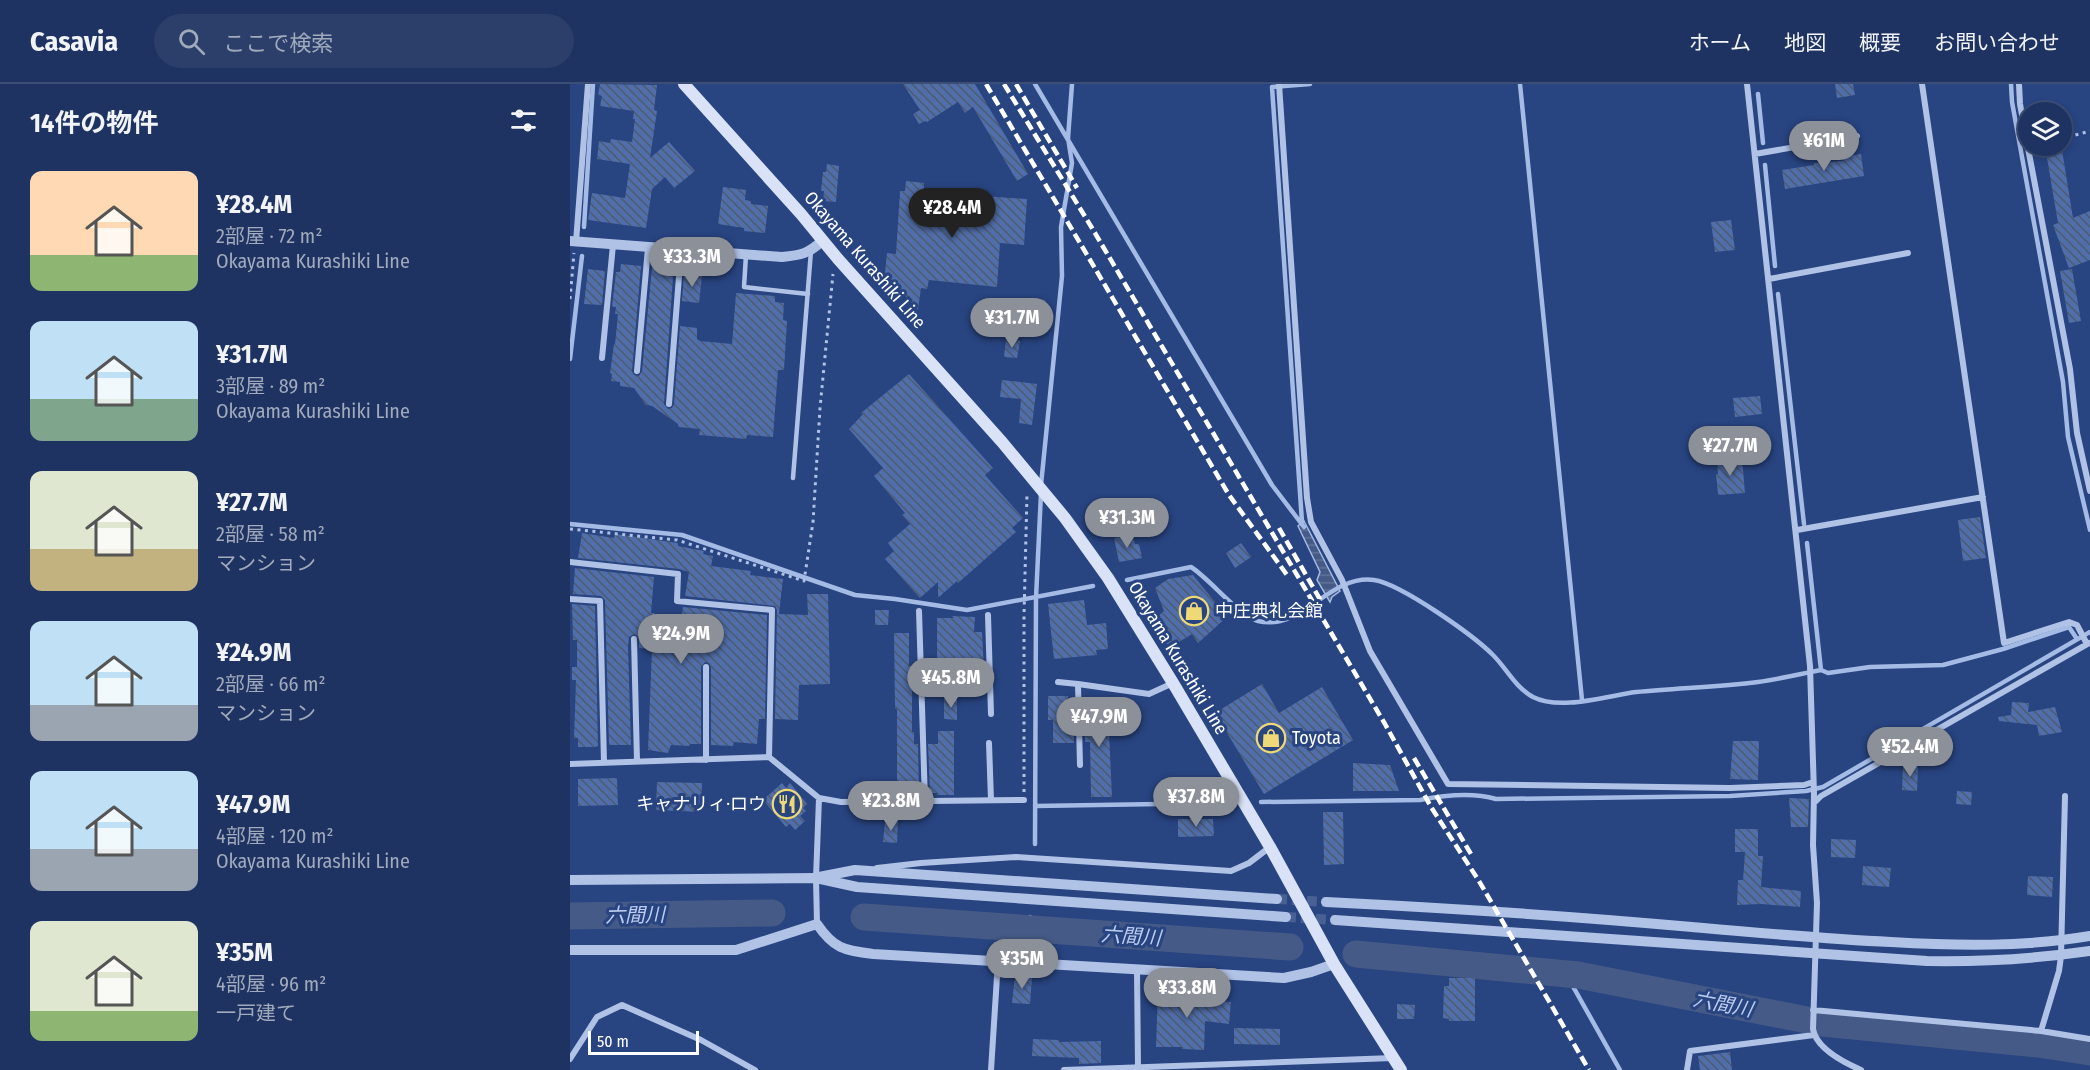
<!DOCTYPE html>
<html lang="ja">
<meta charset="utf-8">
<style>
body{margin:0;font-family:"Fira Sans Condensed","Noto Sans JP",sans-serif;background:#2b3f6a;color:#f1f3f6;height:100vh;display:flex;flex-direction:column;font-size:22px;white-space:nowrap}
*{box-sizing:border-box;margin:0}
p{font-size:20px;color:#a1aabd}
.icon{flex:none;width:33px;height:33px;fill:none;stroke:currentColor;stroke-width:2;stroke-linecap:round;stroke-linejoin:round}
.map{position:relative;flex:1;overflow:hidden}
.side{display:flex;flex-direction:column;background:#1e3361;width:570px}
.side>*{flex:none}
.fabs{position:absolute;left:1448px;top:18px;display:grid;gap:12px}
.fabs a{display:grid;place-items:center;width:54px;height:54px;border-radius:50%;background:#1e3361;box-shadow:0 3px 9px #0003,0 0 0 2px #3c4e76;font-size:30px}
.scale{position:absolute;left:18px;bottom:15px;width:111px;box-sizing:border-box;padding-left:6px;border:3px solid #fff;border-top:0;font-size:16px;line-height:21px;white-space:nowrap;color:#fff;-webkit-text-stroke:4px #284481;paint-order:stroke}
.price{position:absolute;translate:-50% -51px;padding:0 14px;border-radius:21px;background:#8c9099;color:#fff;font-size:20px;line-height:39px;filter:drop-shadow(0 2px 3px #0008)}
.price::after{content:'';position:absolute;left:50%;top:36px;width:18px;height:14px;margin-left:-9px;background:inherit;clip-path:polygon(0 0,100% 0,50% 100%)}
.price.active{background:#222;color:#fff}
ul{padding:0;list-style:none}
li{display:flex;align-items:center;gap:18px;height:150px;padding:0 30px}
li span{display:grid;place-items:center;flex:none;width:168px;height:120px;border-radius:12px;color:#555}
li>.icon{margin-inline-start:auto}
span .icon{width:72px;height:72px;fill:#fffc;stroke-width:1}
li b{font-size:26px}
h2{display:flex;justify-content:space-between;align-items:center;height:72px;padding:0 30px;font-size:26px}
header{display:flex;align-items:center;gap:36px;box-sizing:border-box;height:84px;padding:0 30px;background:#1e3361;border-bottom:2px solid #3c4e76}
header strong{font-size:28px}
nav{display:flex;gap:33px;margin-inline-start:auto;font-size:21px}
.search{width:420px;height:54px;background:#2b3f6a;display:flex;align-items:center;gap:15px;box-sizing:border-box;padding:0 21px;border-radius:33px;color:#a1aabd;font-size:22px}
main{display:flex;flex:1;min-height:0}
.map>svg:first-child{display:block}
.water{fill:url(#water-rules);stroke:#a4bbe6;stroke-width:1.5}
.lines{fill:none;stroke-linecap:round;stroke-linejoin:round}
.stream{stroke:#a4bbe6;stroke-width:4.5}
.river{stroke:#455a86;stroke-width:27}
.building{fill:url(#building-back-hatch)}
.tertiary-tunnel{stroke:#486094;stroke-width:10;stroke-dasharray:10 5;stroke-linecap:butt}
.path{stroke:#b0c2e6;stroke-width:3;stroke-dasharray:3 4.5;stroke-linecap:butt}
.service{stroke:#b0c2e6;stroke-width:4.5}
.minor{stroke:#b0c2e6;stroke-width:6}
.tertiary{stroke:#b0c2e6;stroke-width:10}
.secondary{stroke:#d9e2f6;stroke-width:12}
.rail{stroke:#fff;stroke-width:4.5;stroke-dasharray:10 4.5;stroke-linecap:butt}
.labels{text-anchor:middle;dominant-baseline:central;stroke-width:6;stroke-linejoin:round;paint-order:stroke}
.street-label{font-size:18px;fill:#fff;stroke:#284481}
.poi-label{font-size:18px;fill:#fff;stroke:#284481;text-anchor:start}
.water-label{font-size:20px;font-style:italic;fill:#bce;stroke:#284481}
</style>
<header>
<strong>Casavia</strong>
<div class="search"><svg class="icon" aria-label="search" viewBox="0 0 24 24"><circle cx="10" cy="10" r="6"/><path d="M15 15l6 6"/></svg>ここで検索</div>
<nav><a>ホーム</a><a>地図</a><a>概要</a><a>お問い合わせ</a></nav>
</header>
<main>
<section class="side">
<h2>14件の物件<svg class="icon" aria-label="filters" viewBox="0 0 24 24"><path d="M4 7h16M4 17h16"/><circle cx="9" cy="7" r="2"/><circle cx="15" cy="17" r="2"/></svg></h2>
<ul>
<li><span style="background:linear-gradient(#ffd9b3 70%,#8fb573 0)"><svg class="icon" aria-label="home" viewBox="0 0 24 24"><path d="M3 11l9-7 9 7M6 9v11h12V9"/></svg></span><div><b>¥28.4M</b><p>2部屋 · 72 m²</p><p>Okayama Kurashiki Line</p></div></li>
<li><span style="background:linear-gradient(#bfe0f5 65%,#7fa58c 0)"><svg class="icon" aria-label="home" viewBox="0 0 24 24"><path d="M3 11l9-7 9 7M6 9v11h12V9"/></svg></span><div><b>¥31.7M</b><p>3部屋 · 89 m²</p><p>Okayama Kurashiki Line</p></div></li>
<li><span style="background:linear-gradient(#dfe7d0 65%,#c2b280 0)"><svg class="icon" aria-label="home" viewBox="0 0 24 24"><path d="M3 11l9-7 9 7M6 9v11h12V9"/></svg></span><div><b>¥27.7M</b><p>2部屋 · 58 m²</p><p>マンション</p></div></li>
<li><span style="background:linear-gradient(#bfe0f5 70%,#9aa5b1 0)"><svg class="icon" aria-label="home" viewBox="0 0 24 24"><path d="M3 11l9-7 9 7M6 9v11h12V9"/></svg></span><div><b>¥24.9M</b><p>2部屋 · 66 m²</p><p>マンション</p></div></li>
<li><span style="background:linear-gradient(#bfe0f5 65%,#9aa5b1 0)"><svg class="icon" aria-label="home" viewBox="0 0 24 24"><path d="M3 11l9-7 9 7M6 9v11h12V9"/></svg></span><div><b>¥47.9M</b><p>4部屋 · 120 m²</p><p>Okayama Kurashiki Line</p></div></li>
<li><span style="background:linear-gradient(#dfe7d0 75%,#8fb573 0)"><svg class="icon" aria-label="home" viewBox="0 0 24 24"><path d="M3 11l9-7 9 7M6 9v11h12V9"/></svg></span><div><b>¥35M</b><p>4部屋 · 96 m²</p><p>一戸建て</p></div></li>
</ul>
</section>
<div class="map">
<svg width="1520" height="986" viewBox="0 0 1520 986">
<defs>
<pattern id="water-rules" width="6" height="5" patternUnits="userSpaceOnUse" patternTransform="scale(1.5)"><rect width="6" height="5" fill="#455a86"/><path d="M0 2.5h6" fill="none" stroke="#617398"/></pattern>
<pattern id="building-back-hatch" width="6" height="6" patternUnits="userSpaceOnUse" patternTransform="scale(1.5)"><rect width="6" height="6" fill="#506eaa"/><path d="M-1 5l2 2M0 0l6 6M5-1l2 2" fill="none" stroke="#4e5a72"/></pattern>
</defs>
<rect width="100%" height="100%" fill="#284481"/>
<path class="water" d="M734 437 770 507 762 513 760 518 747 496 750 488 728 442Z"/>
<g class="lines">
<path class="stream" d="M465 0 702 401 734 443
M950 0 1012 616
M1441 0 1442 18 1493 298 1498 353 1520 446
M1188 10 1193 59
M1195 81 1205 182
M14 143 23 0
M1208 210 1234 440
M0 275 12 172
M471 401 492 192 491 143 502 79 498 54 502 0
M732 438 702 3 740 0
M0 440 112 451 285 511 325 515 397 526 523 502
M1237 459 1251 586
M557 496 621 483C640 495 669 532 688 537 732 548 759 490 804 496 831 500 903 551 923 571 937 585 945 603 963 613 990 627 1036 612 1066 608 1106 604 1148 603 1188 598 1209 595 1230 590 1251 586L1258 589 1300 583 1373 581 1433 565 1499 543 1507 555
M691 718 850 716C875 711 902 708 926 715L1160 712 1236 707 1253 703 1520 548
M465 722 653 719
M465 760 466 514 471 409
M459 846 460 833
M996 890 1050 986"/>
<path class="river" d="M0 832 202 829
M294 833 720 863
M786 870 1008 891 1252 939 1468 960 1520 968"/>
</g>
<path class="building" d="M30 0 87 1 84 26 87 27 80 74 99 58 125 87 104 104 95 93 82 105 76 144 18 136 22 109 55 114 60 80 27 75 29 57 40 59 41 55 62 58 65 35H63L64 27 30 22 32 12 28 11Z
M333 0H405L458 90 447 97 403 23 395 29 388 18 357 38 355 37 349 40 343 30 350 26Z
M1265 0H1283L1285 11 1267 14Z
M1492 66 1503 134 1520 127V176L1499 184 1483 141 1488 139 1476 68Z
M1291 70 1294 92 1215 105 1212 86 1244 81V79L1273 77 1272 73Z
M257 80 269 82 266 118 253 117 254 107H251L253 88H256Z
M336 97 354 99V108L457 115 454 161 430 159 427 203 359 196 357 205 351 204 348 226 315 189 317 169 326 170 330 107H335Z
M153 103 176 106 175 116 181 117V120L198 122 195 149 174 147V144L148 140Z
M1161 136 1165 166 1145 168 1141 138Z
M89 177 104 179 94 320 98 325 102 324 104 320 110 242 127 244V255L130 257 162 260 166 209 205 212V218L214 219 213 236 217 237 214 286H208L203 353 177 351 176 355 129 351 130 345 108 343V340L82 322 76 321 64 304 50 302V298L41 297 42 290 40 289 44 260H45L48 230H45L46 223H42L46 188H50L51 180 71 182 62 287 64 291 69 292 72 287 82 184H88Z
M18 185 35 187 32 221 14 220Z
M1502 185 1511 237 1499 239 1490 187Z
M114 190 132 192 129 219 112 217Z
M463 214 475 216 473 229 478 230 476 244 456 241 458 230H460Z
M436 255 450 257 447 274 434 273Z
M339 290 423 384 415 391 453 434 442 444 446 448 388 499 387 497 368 514V498L350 514 315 475 324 467 318 459 340 440 332 431 335 429 304 392 313 384 279 345 293 330 291 329Z
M432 296 467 300 462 341 449 339 451 315 430 313Z
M1190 312 1192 330 1165 333 1163 314Z
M1172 373 1175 409 1148 411 1146 390H1148L1147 376Z
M1410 433 1416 474 1393 477 1388 436Z
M12 449 44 454 45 450 108 459V462L134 467 133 470 143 472 141 482 181 487 180 491 213 495 209 530 238 531 237 510H258L260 600 229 601 228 636 205 635 207 526 205 522 115 512 119 488 109 485 8 474Z
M563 451 565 460H569L572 474 549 478 544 454Z
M671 459 681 473 665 484 656 469Z
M5 484 84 493 81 529H85L84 531 109 533V530H112L113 523 197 531 195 635H189L187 660 164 658 163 662 141 661V583L139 579 135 578 131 583V660H120L119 662 101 661 98 669 78 666 82 565 69 564V553L64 550 59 553 58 563 61 661H39L35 516 31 512 3 510Z
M623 491 657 533 628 559 622 550 599 564 583 536 594 527 585 504 598 495Z
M514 516 517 541 536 539 538 565 526 566 527 571 484 575 478 520Z
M2 520 25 522 28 662 25 663H8V654H4L6 596H2V583H7V556H3Z
M305 526H319L318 541H305Z
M382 532 405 533 404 548H412L414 586 367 585V534H384Z
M324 549H339V582H342V648H344V660H348L349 709H327V625L325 624Z
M415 596 414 611 391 612 392 597Z
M692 600 709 629 752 603 783 656 694 710 645 629Z
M478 612H498V620H503L504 659H483V636H478Z
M374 614H387V636L374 635Z
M534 617 535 627 538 626 542 713H521L520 658H515L514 619Z
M1442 618 1459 619 1458 628 1485 623 1492 648 1469 652 1467 641 1429 637 1428 633 1441 631Z
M368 647H384V711H367V709H360L358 660H368Z
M1163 657H1189L1188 696 1160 695Z
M783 679 820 681 829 707H783Z
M1333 682 1348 683 1347 707 1332 706Z
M47 694 48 721 8 722V695Z
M87 698 132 699 131 728 86 726Z
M212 699 216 704 220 699 237 720 233 724 236 727 230 732 235 737 225 746 220 740 216 743 193 716Z
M1387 707 1402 708 1401 721 1386 720Z
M1219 714 1239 715 1238 743H1221Z
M753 728H773L774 780 754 781Z
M608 735H643L644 752 608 753Z
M315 737 328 738 327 759 313 758Z
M1165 745H1188V772H1193L1191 803 1231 807 1230 823 1191 820 1167 821 1168 796H1173L1175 768H1165Z
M1261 755 1286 756 1285 774 1261 773Z
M1293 782 1321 784 1319 803 1292 801Z
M1458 792 1483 793 1482 813 1457 811Z
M445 892 462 894 460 920 442 919Z
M879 894H905V937H879V935L873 934 874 902H879Z
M588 905H607V911L634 912V916L661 918 659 940 635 937 634 966 612 965V963H586Z
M827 920 845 921 844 935H827Z
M664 944 710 945V961L664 960Z
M463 955 489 956V958L531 957V979L509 980V974L462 972Z
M1160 968 1162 986H1130L1128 972Z"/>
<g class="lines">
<path class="tertiary-tunnel" d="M707 815 756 818
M716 833 765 836"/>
<path class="path" d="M1491 55 1520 47
M0 215 4 169
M0 445 107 456 234 497 243 438 250 324 263 190
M454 708V532L457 409"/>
<path class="service" d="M176 171 174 203 238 210
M223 394 241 167"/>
<path class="minor" d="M709 0 737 414 741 438 772 496 800 567 878 700 1160 704 1234 701 1243 698
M1177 0 1240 582 1244 709 1243 761 1247 819 1243 945C1246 965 1275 979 1291 986
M1352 0 1434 559 1499 538 1507 541 1517 560
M1449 0 1450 20 1458 64 1500 285 1507 349 1520 407
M1185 70 1287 52
M6 158 18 0
M1199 195 1338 169
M32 274 43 161
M67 287 78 164
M99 320 111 167
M1227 446 1413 413
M0 478 108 490 107 517 202 526 199 673
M0 515 30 517 34 679
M349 527 355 718
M418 531 421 630
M64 555 67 677
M352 593 420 591
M488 598 508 600
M419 659 421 716
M136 676V583
M0 680 199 673 249 714 246 794 247 840
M510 681 508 600 579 610 603 599
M249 714 271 718 454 716
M1244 719 1251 712 1519 559
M307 784 351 779 446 773 661 787 679 779 700 763
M567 885 568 983
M1243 926 1471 947 1520 955
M1471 947 1489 887 1491 872 1495 712
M0 975 27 933 52 921 131 956 185 986
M421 986 428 877
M494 986 823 974
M1117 986 1120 967 1244 951"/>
<path class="tertiary" d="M0 157 212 173C231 171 238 170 252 157
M249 793 285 786 707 815
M0 796 246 794 287 803 716 833
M756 818C878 824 1000 832 1122 843 1189 849 1255 855 1321 858 1388 862 1454 863 1520 852
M765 836 1357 877C1414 878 1464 875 1520 867
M0 866H166L247 840C264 865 274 866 303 870L714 894 741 888 764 880"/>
<path class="secondary" d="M114 0 231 130 268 175 432 358 495 434 538 494 603 599 700 763 764 880 831 986"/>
<path class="rail" d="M416 0 659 411 717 491
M434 0 522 144 815 640 861 723 909 797 1019 986
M446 0 507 104
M709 444 751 517
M844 674 901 770"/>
</g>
<defs>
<g id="shop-ring" transform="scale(1.5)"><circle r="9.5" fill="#284481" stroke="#eed976" stroke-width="1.5"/><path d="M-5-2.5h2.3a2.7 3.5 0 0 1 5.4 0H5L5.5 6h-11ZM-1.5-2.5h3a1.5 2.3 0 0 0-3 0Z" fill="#eed976"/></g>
<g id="restaurant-ring" transform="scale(1.5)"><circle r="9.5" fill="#284481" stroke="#eed976" stroke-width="1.5"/><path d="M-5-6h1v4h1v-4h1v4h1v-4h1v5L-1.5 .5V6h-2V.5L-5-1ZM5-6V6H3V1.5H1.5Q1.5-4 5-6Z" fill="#eed976"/></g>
</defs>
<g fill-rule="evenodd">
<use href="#shop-ring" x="624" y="527"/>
<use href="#shop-ring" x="701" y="654"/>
<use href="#restaurant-ring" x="217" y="720"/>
</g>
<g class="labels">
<g class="street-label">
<text transform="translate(295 176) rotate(49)">Okayama Kurashiki Line</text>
<text transform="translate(608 574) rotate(59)">Okayama Kurashiki Line</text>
</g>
<g class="poi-label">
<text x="645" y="527">中庄典礼会館</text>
<text x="722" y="654">Toyota</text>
<text x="196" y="720" text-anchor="end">キャナリィ·ロウ</text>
</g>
<g class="water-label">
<text transform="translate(65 831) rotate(-1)">六間川</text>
<text transform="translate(561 852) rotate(4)">六間川</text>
<text transform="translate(1153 920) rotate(11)">六間川</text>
</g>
</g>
</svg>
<div class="fabs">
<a><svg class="icon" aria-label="layers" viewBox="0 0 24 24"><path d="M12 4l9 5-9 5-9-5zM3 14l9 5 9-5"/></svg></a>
</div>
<div class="scale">50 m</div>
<b class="price" style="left:1254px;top:88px">¥61M</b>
<b class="price active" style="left:382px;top:155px">¥28.4M</b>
<b class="price" style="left:122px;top:204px">¥33.3M</b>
<b class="price" style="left:442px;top:265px">¥31.7M</b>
<b class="price" style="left:1160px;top:393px">¥27.7M</b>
<b class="price" style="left:557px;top:465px">¥31.3M</b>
<b class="price" style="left:111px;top:581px">¥24.9M</b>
<b class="price" style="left:381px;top:625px">¥45.8M</b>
<b class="price" style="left:529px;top:664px">¥47.9M</b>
<b class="price" style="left:1340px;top:694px">¥52.4M</b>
<b class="price" style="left:626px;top:744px">¥37.8M</b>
<b class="price" style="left:321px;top:748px">¥23.8M</b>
<b class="price" style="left:452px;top:906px">¥35M</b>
<b class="price" style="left:617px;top:935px">¥33.8M</b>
</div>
</main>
